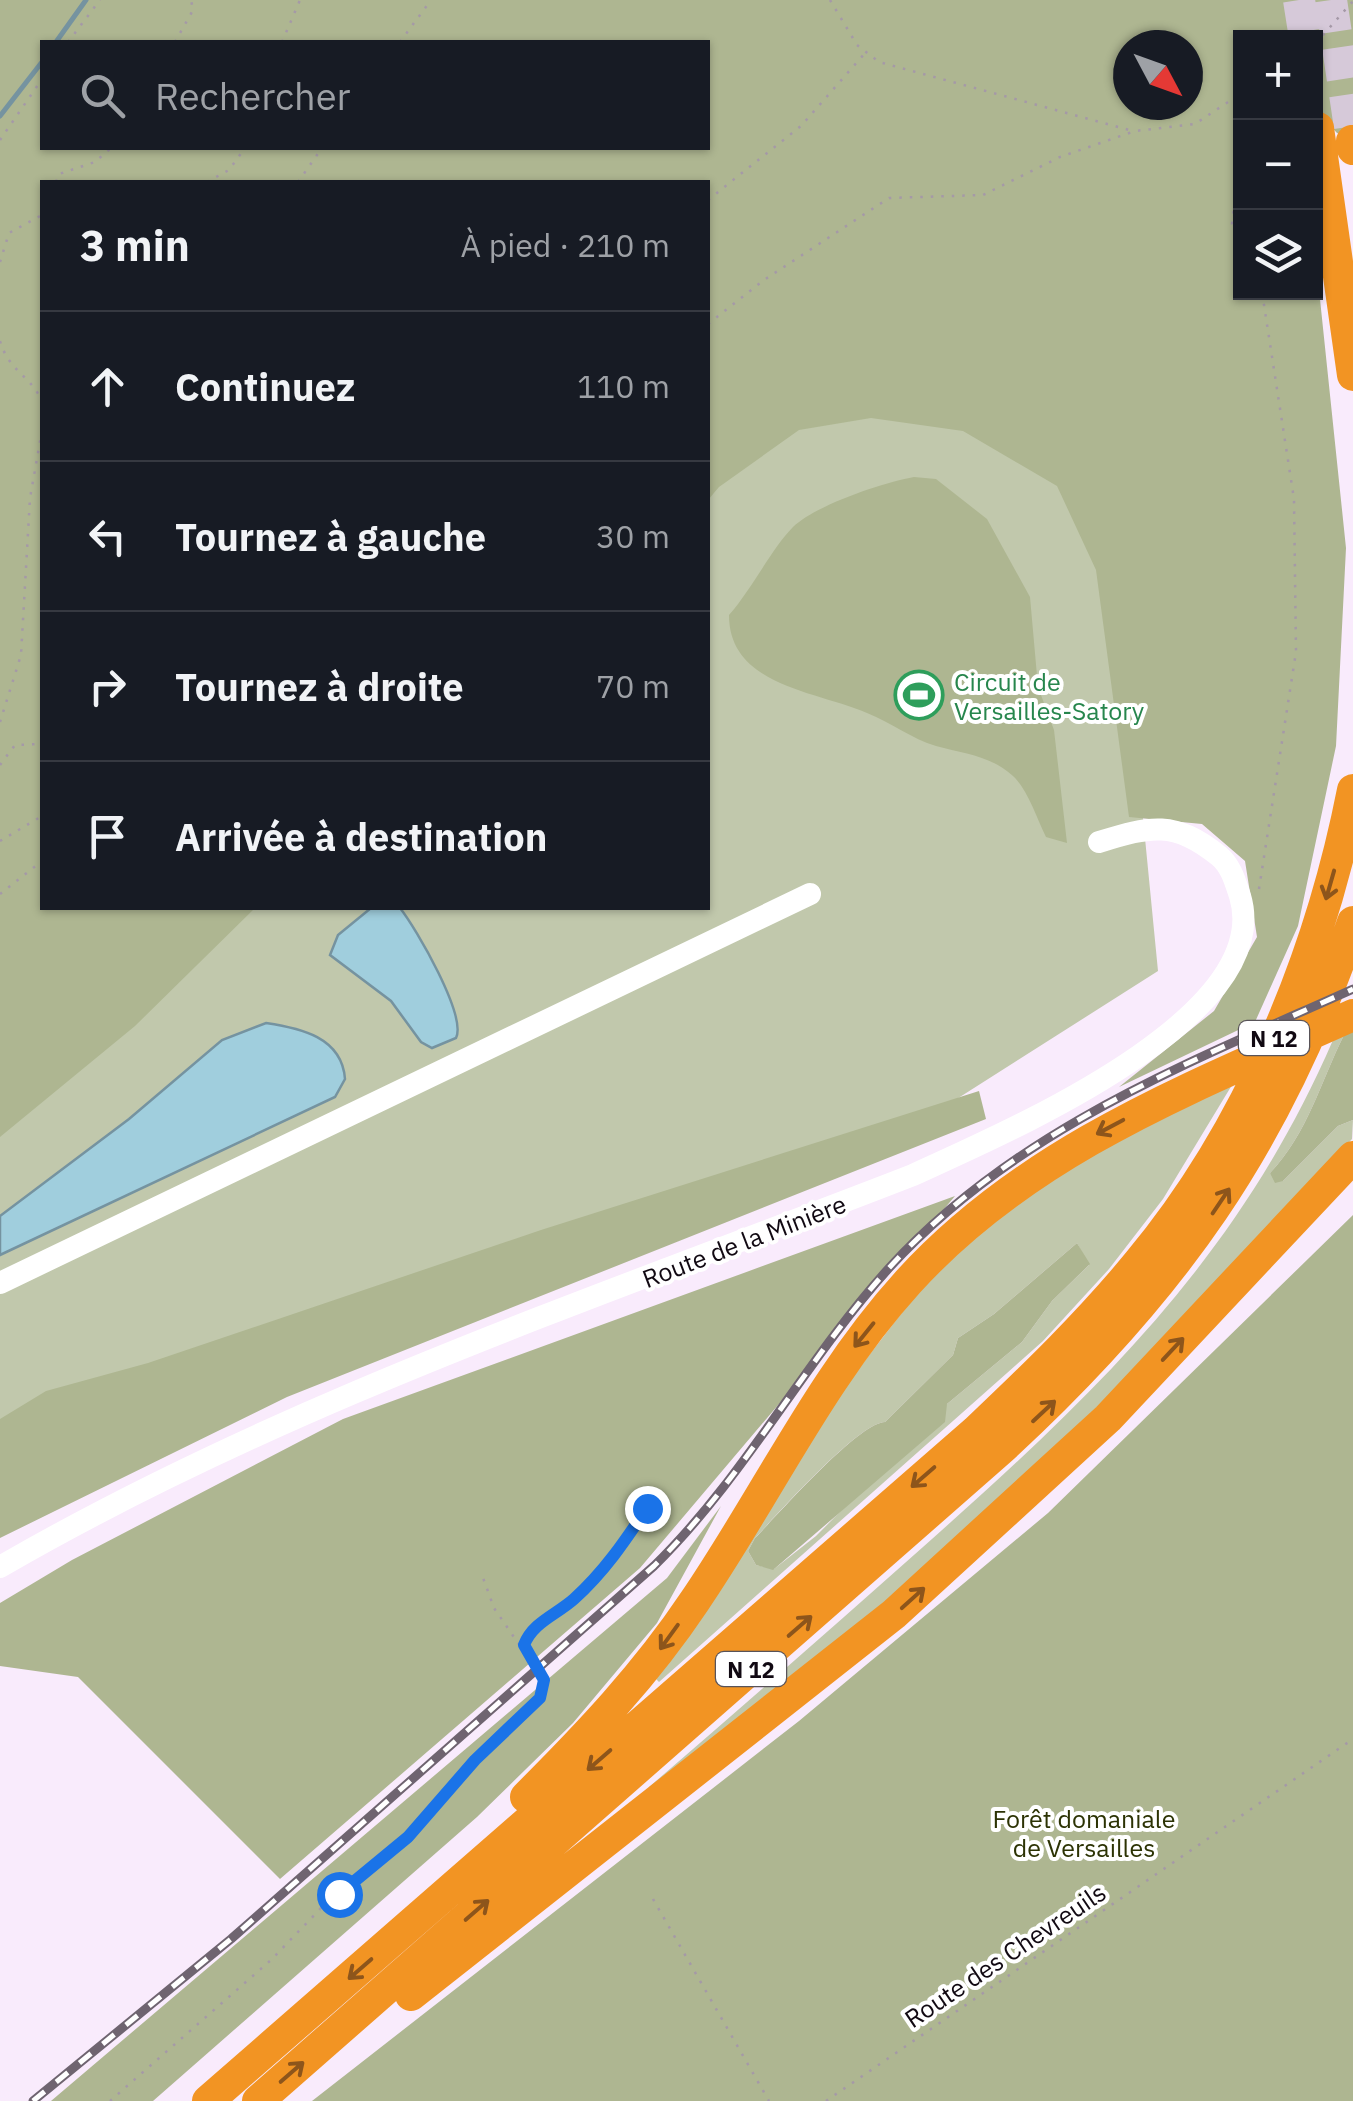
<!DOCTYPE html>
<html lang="fr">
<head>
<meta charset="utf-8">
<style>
	:root { --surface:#171b24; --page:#242831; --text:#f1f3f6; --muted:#9ea1a6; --line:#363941 }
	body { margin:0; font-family:"IBM Plex Sans",sans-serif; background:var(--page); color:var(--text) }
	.controls { position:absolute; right:30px; top:30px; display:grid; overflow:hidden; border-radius:0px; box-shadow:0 2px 8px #0004 }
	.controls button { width:90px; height:90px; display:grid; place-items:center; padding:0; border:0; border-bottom:2px solid var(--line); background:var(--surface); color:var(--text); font:50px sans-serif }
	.compass { position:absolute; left:1113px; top:30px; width:90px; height:90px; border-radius:50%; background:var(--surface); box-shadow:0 2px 8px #0004; rotate:131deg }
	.stop { position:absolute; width:30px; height:30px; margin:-22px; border:8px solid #1a73e8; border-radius:50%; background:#fff }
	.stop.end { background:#1a73e8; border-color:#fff; box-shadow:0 2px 10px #0008 }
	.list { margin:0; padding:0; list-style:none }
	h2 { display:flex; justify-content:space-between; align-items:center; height:130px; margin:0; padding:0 40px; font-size:42px }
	h2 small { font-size:32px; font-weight:400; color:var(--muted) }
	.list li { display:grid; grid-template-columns:65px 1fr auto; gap:30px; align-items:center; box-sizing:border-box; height:150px; padding:0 40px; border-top:2px solid var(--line) }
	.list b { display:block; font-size:38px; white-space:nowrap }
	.list em { font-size:32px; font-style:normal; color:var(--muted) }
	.icon { flex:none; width:55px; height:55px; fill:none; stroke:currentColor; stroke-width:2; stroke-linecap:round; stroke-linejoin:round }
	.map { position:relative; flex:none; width:1353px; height:2101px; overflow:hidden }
	.search { position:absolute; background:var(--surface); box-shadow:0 2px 8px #0004; left:40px; top:40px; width:670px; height:110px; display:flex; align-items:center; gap:25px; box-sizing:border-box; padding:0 35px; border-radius:0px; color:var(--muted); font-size:38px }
	.panel { position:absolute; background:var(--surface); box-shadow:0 2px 8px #0004; left:40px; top:180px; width:670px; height:730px; border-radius:0px }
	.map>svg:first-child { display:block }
</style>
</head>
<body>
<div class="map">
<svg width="1353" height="2101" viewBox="0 0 1353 2101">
	<rect width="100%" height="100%" fill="#f9ebfc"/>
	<path fill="#c1c8ac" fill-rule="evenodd" d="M1089,266L1158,971L875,1151L0,1445V1036L164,908H708V482L766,436Z
		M1344,1035C1320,1083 1308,1133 1270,1173L1283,1181L1338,1126L1353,1120L1352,1139L1120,1390L972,1531L654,1793L649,1787C741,1708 832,1628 923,1547C1097,1392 1238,1259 1333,1040Z
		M1232,1085L1163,1199L1109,1269L1043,1341L659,1682L655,1678L806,1437L941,1262L1083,1153ZM1077,1243L1089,1265L1052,1301L1022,1342L947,1404L816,1536L774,1569L756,1565L748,1551L755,1538C777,1515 858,1423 885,1422L953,1355L958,1338L994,1314Z"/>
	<path fill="#aeb691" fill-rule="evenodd" d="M0,0H1353V140L1337,133L1325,120L1316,121V38H1240V292H1316V261L1346,548L1336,746L1298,926L1255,1022L1119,1087L1214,1011L1257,937L1245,861L1202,824L1129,817L1096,570L1057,486L963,431L871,418L799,430L719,487L708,500V182H42V908H255L135,1026L0,1137ZM42,42H708V148H42ZM1128,45H1188V105H1128Z
		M914,477L936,479L987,519L1030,597L1038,687L1054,730L1067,843L1046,837C1037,819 1028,790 1013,776C990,755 964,754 936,746C912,739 890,722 867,713C816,691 729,686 729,615C752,589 772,548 793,527C816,505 882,483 914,477Z
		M1353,1031V1120L1338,1126L1283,1181L1275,1183L1270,1173C1308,1133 1320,1083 1344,1035Z
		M979,1091L986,1119L287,1397L0,1538V1419L46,1391L148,1363L541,1230Z
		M955,1196L640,1568L280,1879L78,1677L0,1666V1603L72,1560L343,1419Z
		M1353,1215V2101H312L799,1721L1048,1513Z
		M1077,1243L1090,1264L1052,1301L1022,1342L947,1404L945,1422L773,1570L756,1565L748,1551L755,1538C778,1515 858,1423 885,1422L953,1355L958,1338L994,1314Z
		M721,1506L657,1623L573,1723L477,1817L153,2101H51L667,1578Z"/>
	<path fill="#a0cedd" stroke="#7593a0" stroke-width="2.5" d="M371,908H400C416,928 467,1016 456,1038L432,1048L421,1042L391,1001L330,955L338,935Z
		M266,1023C300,1028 342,1037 345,1079L335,1097L0,1255V1216L129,1119L222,1040Z"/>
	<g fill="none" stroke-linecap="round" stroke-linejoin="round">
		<path stroke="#7593a0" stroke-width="5" d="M56,42L86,0
			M0,116L42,62"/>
		<path stroke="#d6c9d9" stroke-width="32" stroke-dasharray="32 16" stroke-linecap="butt" d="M1299,0L1305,38
			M1331,0L1352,141"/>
		<path stroke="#a599a7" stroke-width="2.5" stroke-dasharray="2.5 8" stroke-linecap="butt" d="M830,0L857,45L879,62L1133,131
			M68,42L100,0
			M175,42L193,10L191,0
			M282,42L300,0
			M400,42L431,0
			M1316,43L1353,1
			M0,140L42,79
			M1240,159L1232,224L1240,232
			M56,182L59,174L95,162L111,148
			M207,182L229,170L245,148
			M298,182L322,148
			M708,200L801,126L866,52
			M0,262L9,233L42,215
			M708,324L764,280L889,198L983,195L1060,157L1135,131L1195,124L1240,94
			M0,341C9,372 32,376 42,402
			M0,722L21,655L30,498L42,430
			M0,765L15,745L42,744
			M0,841L42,816
			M1259,889L1296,652L1294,499L1262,292
			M0,894L42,861
			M526,1656L524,1645L529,1632L575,1598L619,1552L655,1498
			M653,1899L769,2101
			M110,2101L271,1960L324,1905L408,1837L475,1760L540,1697L544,1681L494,1608L482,1575
			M826,2101L1353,1739"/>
		<path stroke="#fff" stroke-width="22" d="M0,1283L810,894
			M0,1567C286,1401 605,1295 913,1175C999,1135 1277,1019 1240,896C1235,881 1231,866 1219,856C1174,820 1151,826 1099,842"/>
		<path stroke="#f29423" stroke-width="32" d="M1318,128L1353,375
			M1352,141L1353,149
			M526,1797C587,1736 646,1674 694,1602C767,1495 820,1379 908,1282C1029,1149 1193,1087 1353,1015
			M411,1995L894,1614L1108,1418L1353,1157
			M208,2101L976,1431C1033,1377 1089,1323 1139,1262C1249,1130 1320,958 1353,790
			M258,2101L1000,1450C1172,1292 1278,1144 1353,922"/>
		<g stroke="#6f6470" stroke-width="9">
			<path id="rail" d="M33,2101L231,1939L654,1566C745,1477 804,1362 889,1268C1016,1129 1186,1064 1353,989"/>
		</g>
		<use href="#rail" stroke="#fff" stroke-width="5" stroke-dasharray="15" stroke-linecap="butt"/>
	</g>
	<defs><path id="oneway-shaft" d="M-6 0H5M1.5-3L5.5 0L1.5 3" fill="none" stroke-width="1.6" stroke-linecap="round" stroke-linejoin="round" transform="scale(2.5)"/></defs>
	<g stroke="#8d551b">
		<use href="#oneway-shaft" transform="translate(1330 885) rotate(106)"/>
		<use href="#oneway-shaft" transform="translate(1110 1127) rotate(152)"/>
		<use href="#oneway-shaft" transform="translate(1221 1201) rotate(-56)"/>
		<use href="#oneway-shaft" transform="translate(864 1335) rotate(129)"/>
		<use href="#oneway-shaft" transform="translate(1173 1349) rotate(-47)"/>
		<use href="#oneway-shaft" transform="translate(1044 1411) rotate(-43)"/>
		<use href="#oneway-shaft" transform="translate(923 1477) rotate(139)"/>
		<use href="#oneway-shaft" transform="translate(913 1598) rotate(-42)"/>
		<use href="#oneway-shaft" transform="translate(800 1626) rotate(-41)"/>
		<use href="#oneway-shaft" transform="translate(669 1637) rotate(126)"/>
		<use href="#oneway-shaft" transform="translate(599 1760) rotate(139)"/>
		<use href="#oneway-shaft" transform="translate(477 1910) rotate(-41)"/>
		<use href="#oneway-shaft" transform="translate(360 1969) rotate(139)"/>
		<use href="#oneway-shaft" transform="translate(292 2072) rotate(-41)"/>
	</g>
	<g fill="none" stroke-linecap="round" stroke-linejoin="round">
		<path stroke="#1a73e8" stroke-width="12" d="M339,1894L408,1837L475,1760L540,1698L544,1680L524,1645C533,1622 556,1615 574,1599C604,1572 625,1541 647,1508"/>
	</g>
	<defs>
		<g id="stadium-ring" transform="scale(2.5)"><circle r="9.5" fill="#fff" stroke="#2e9e5b" stroke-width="1.5"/><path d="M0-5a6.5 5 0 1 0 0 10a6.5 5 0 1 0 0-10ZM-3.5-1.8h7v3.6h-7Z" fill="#2e9e5b"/></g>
	</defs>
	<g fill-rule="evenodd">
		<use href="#stadium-ring" x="919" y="695"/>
	</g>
	<g text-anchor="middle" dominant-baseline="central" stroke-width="8" stroke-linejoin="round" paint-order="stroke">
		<g fill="#fff" stroke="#585359" stroke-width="2.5">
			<rect x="1239" y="1021" width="70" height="34" rx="8"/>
			<rect x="716" y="1652" width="70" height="34" rx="8"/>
		</g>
		<g font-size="22" font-weight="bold" fill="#110912">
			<text x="1274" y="1038">N 12</text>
			<text x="751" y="1669">N 12</text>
		</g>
		<g font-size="25" fill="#27864d" stroke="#fff" text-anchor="start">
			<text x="954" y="681">Circuit de<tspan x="954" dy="29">Versailles-Satory</tspan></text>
		</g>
		<g font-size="25" fill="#110912" stroke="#fff">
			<text transform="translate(744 1241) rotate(-21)">Route de la Minière</text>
			<text transform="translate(1005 1955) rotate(-34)">Route des Chevreuils</text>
		</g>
		<g font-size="25" fill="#2c3304" stroke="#fff">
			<text x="1084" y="1818">Forêt domaniale<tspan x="1084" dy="29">de Versailles</tspan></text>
		</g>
	</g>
</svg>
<div class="controls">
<button>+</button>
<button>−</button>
<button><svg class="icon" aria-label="layers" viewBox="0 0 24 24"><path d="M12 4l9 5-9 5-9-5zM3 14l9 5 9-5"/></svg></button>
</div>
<svg class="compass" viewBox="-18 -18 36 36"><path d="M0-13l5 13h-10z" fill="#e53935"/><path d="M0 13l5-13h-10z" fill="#9ea1a6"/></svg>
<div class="stop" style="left:339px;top:1894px"></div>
<div class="stop end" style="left:647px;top:1508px"></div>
<div class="search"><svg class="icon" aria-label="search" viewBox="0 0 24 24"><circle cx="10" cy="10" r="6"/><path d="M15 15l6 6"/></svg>Rechercher</div>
<section class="panel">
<h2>3 min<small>À pied · 210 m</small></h2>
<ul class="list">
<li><svg class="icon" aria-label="ahead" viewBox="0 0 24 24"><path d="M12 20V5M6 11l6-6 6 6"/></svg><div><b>Continuez</b></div><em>110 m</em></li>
<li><svg class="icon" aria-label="left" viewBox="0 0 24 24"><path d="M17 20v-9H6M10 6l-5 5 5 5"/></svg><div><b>Tournez à gauche</b></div><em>30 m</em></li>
<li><svg class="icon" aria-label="right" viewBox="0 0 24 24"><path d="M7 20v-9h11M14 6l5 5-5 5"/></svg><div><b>Tournez à droite</b></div><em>70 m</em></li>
<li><svg class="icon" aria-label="arrive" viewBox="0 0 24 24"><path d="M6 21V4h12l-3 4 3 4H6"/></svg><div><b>Arrivée à destination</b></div></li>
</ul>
</section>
</div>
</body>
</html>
